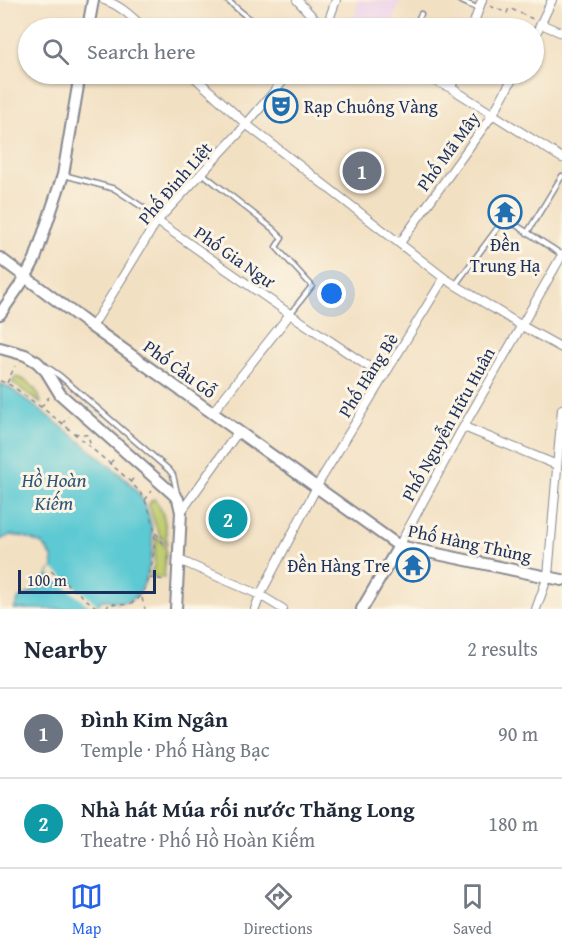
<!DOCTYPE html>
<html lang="en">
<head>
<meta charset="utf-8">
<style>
	:root { --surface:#fff; --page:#f6f6f7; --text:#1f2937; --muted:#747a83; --line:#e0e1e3; --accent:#2563eb }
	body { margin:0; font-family:"Gentium Book Plus",serif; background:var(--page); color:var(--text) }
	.scale { position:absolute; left:18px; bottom:15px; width:138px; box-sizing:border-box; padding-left:6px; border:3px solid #1b2f5e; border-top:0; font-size:16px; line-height:21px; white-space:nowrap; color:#1b2f5e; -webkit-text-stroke:4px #fcf5e5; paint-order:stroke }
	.you { position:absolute; left:332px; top:294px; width:21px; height:21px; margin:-15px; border:4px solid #fff; border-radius:50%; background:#1a73e8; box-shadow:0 0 0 9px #1a73e833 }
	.badge { display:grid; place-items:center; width:39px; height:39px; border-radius:50%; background:var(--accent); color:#fff; font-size:20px; font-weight:700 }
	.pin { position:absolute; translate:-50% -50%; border:3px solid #fff; box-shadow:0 2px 6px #0006 }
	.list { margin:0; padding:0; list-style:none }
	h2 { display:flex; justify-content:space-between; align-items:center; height:78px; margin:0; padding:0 24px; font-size:26px }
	h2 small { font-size:20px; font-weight:400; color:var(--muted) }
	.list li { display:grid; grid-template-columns:39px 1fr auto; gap:18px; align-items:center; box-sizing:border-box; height:90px; padding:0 24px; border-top:2px solid var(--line) }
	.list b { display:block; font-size:22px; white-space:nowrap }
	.list p { margin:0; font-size:20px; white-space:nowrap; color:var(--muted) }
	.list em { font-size:20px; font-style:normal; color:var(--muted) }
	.icon { flex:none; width:33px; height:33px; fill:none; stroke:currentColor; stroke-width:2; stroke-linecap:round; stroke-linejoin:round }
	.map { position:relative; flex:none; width:562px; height:609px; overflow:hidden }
	.search { position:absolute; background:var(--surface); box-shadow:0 2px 4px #0004; left:18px; right:18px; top:18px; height:66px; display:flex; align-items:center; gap:15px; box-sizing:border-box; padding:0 21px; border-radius:33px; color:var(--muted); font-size:22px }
	.sheet { height:258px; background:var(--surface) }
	nav { display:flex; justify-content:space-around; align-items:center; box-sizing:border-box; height:84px; border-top:2px solid var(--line); background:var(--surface); font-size:16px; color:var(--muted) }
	nav a { display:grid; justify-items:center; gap:3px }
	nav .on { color:var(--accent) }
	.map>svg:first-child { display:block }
</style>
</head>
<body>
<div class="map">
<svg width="562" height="609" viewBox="0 0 562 609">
	<rect width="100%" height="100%" fill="#fcf5e5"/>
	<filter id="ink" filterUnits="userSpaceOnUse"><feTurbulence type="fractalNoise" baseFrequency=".0167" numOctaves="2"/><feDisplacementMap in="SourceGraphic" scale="12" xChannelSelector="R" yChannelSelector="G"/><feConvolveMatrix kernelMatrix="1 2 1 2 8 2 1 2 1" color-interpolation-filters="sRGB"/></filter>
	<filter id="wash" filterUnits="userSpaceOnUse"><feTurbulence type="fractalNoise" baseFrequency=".008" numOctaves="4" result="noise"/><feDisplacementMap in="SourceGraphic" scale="24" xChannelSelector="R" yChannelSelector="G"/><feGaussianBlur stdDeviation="1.35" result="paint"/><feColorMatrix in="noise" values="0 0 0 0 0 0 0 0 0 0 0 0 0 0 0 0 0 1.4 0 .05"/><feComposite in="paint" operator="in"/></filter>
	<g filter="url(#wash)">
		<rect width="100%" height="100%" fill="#f2e0c2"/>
		<path fill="#ecd1ea" d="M359,0L377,1L401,0L389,28H354L357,4Z"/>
		<path fill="#c1cd6f" stroke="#6e7e66" stroke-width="1.5" d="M16,377C28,380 39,391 41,403L12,382Z
			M154,499C165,510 166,529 167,544C156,534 154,519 149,505L150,502Z
			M156,536L166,548L164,578L150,576L154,566Z"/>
		<path fill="#5cc9d3" stroke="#3c7c98" stroke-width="1.5" d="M0,384L7,386C41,410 73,435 105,462C116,471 129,481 138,493C152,514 155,539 150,563C146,580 141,603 120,602C113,602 108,599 102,600L93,609H14L19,598L36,590L41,585L53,567L52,557L46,548L42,544L25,537L10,535L0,540Z"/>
		<path fill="#f2e0c2" d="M52,568L97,604L93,609L49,574Z"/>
	</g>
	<g filter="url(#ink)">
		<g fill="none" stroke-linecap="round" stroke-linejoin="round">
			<g stroke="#868890" stroke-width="7">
				<path id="lane" d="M227,0L260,28
					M459,0L479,9
					M414,28L421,14
					M202,173L273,229L282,238L276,247L312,286L290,314
					M64,175L115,189L153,214L157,221
					M527,233L562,176
					M456,284L505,218L561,254
					M47,367L60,376L169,470L173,475L177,493"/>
			</g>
			<g stroke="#868890" stroke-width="10">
				<path id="street" d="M104,0C120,5 132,17 144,28
					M297,0L323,28
					M541,24L562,33
					M326,28L336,0
					M472,28L482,0
					M534,38L552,0
					M191,74L246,124L444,278L522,326L562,348
					M419,74L451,88L562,158
					M451,88L456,74
					M157,221L290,314L384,377
					M400,243L493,114L515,74
					M92,327L157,221L238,134L289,74
					M212,413L290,314
					M464,427L557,465
					M181,512L238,432
					M399,546L460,433L562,255
					M179,560L260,595L283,609
					M255,609L260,595L321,479L444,278
					M536,609L548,576L562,409"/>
			</g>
			<g stroke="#868890" stroke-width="14">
				<path id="secondary" d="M88,28L93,0
					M0,258L92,327L399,546L562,580
					M0,314L25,278L35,259L63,175L80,74
					M0,348L25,355L37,362L46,371L60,394L172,493L178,499L181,512L176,609
					M362,609L399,546"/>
			</g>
			<path stroke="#868890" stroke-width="1.5" stroke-dasharray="4.5 4.5" stroke-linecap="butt" d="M490,6L507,13L509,8L533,19
				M0,381C12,384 21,393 31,400C54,416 75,434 96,452C110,464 125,475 137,489C143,495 147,505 150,513C159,537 153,562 146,585C139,604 129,607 110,603L106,609
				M7,383L15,366
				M41,407L49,397
				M62,424L68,417
				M74,433L88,435L91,446
				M110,463L115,458
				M130,482L136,476
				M145,500L152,491
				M155,533C161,537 161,544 168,546
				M51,571L98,609
				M149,578L166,580
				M142,598L145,609"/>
			<use href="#lane" stroke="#fff" stroke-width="4"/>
			<use href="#street" stroke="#fff" stroke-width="8"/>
			<use href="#secondary" stroke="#fff" stroke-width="10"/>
		</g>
	</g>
	<defs>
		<g id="theatre-ring" transform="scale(1.725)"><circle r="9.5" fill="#fcf5e5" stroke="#1f6fb2" stroke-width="1.5"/><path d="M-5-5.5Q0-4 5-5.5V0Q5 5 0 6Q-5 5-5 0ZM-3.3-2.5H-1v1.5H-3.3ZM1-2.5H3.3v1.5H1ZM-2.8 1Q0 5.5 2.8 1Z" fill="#1f6fb2"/></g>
		<g id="temple-ring" transform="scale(1.725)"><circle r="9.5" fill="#fcf5e5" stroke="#1f6fb2" stroke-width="1.5"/><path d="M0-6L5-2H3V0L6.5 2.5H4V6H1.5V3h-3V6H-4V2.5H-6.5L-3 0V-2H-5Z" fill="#1f6fb2"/></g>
	</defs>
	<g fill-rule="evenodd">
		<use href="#theatre-ring" x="281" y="106"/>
		<use href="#temple-ring" x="505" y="212"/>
		<use href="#temple-ring" x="413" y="565"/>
	</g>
	<g text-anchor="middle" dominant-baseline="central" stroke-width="6" stroke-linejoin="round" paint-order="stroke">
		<g font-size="18" fill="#1b2f5e" stroke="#fcf5e5" text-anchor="start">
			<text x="304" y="106">Rạp Chuông Vàng</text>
			<text x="505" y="244" text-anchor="middle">Đền<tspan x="505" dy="21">Trung Hạ</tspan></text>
			<text x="390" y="565" text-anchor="end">Đền Hàng Tre</text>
		</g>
		<g font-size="18" fill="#1b2f5e" stroke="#fcf5e5">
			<text transform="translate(448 151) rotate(-54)">Phố Mã Mây</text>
			<text transform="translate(175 183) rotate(-49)">Phố Đinh Liệt</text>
			<text transform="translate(235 257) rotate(35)">Phố Gia Ngư</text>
			<text transform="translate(180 369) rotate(36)">Phố Cầu Gỗ</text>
			<text transform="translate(368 375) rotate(-58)">Phố Hàng Bè</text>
			<text transform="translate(448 424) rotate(-61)">Phố Nguyễn Hữu Huân</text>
			<text transform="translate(470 543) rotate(12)">Phố Hàng Thùng</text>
		</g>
		<g font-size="20" font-style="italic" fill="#2b567b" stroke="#fcf5e5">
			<text x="54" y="479">Hồ Hoàn<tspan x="54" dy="23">Kiếm</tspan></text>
		</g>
	</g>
</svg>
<div class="scale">100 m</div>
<div class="you"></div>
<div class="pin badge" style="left:362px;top:171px;background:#6b7280">1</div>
<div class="pin badge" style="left:228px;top:519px;background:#0f9aa8">2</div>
<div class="search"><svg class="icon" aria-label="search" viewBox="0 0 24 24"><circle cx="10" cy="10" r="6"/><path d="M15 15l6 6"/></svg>Search here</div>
</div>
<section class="sheet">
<h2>Nearby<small>2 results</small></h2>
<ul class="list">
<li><span class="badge" style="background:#6b7280">1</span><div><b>Đình Kim Ngân</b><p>Temple · Phố Hàng Bạc</p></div><em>90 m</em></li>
<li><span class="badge" style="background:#0f9aa8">2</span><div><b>Nhà hát Múa rối nước Thăng Long</b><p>Theatre · Phố Hồ Hoàn Kiếm</p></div><em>180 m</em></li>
</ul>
</section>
<nav>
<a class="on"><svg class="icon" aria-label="map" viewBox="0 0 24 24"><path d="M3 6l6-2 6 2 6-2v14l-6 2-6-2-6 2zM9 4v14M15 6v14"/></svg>Map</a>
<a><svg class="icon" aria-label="directions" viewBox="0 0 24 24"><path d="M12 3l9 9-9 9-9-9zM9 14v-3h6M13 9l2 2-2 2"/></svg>Directions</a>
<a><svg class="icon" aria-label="saved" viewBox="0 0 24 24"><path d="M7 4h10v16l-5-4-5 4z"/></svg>Saved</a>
</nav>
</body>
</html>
